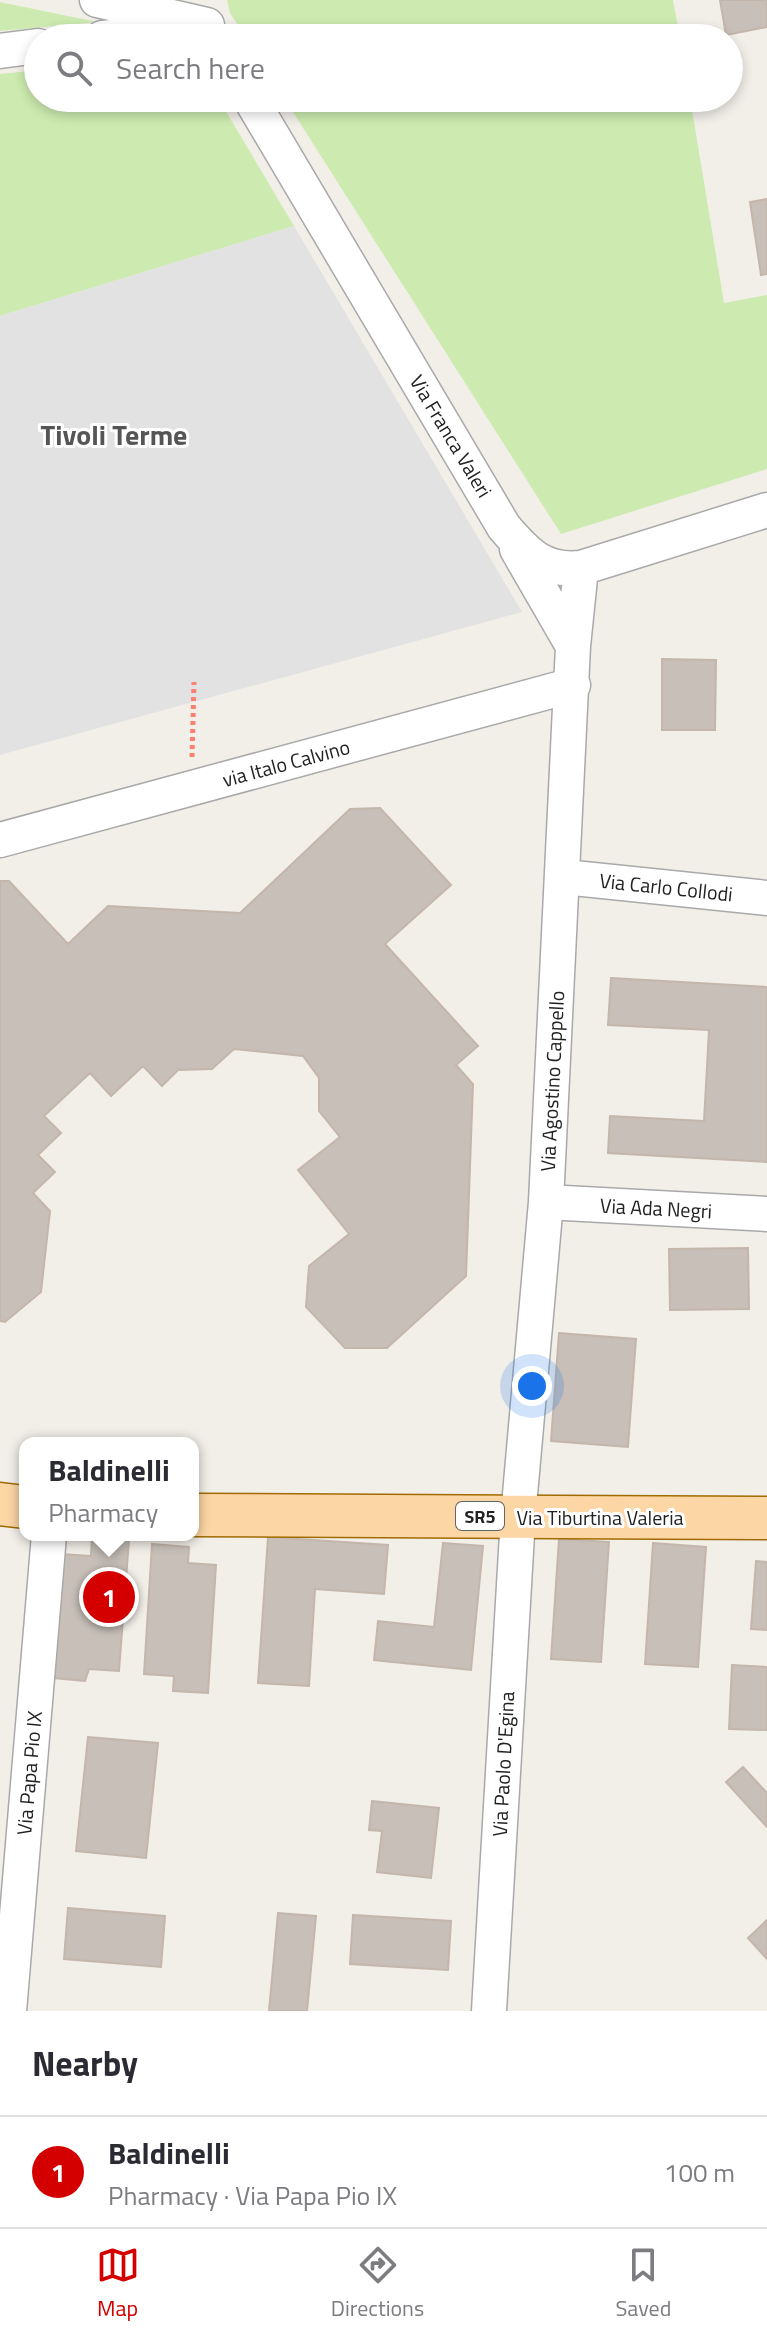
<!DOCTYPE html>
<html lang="en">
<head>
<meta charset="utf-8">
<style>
	:root { --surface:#fff; --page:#f7f7f7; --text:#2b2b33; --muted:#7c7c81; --line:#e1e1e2; --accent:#d40000 }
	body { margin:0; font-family:"Titillium Web",sans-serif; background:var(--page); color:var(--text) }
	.you { position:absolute; left:532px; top:1386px; width:28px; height:28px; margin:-20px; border:6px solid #fff; border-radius:50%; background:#1a73e8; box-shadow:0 0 0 12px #1a73e833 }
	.badge { display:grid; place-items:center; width:52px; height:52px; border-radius:50%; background:var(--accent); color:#fff; font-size:26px; font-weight:700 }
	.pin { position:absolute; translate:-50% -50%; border:4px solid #fff; box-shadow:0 2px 8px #0006 }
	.popup { position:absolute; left:19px; top:1437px; width:180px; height:104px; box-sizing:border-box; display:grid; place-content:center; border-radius:16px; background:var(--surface); filter:drop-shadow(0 2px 6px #0005); font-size:26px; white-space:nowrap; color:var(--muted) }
	.popup b { font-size:30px; color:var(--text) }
	.popup::after { content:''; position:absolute; left:50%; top:100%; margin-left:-16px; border:16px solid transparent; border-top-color:var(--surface) }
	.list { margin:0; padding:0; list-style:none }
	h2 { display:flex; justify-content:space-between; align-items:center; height:104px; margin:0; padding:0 32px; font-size:34px }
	h2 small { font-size:26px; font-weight:400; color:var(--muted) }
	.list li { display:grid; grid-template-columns:52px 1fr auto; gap:24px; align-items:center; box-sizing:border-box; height:112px; padding:0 32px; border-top:2px solid var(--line) }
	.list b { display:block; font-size:30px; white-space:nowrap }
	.list p { margin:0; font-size:26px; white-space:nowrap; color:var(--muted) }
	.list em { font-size:26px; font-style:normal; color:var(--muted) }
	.icon { flex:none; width:44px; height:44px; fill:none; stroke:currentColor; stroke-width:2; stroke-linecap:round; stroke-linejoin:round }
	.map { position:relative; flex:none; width:767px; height:2011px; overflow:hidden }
	.search { position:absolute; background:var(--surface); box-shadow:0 4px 12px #0003; left:24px; right:24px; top:24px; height:88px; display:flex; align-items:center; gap:20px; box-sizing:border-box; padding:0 28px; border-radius:44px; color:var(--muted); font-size:30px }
	.sheet { height:216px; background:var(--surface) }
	nav { display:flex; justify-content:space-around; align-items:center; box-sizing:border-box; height:112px; border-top:2px solid var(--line); background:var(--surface); font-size:22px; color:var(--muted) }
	nav a { display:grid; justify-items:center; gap:4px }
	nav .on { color:var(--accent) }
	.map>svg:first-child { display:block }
</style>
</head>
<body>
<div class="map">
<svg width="767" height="2011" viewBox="0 0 767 2011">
	<rect width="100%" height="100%" fill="#f2efe9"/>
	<path fill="#cdebb0" d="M227,0H673L680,38H246L230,13Z
		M0,2L97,22L0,31Z
		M38,70V98H218L294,226L0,316V74Z
		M284,98H690L724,303L767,295V469L561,534Z"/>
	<path fill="#e2e2e2" d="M294,226L522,612L0,755V316Z"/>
	<path fill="#c7bfb8" stroke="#c4b6ab" stroke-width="2" d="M720,0H767V27L726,35Z
		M767,199V274L761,275L750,202Z
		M662,659L716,660L715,730H662Z
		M380,808L451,885L385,944L478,1046L456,1065L473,1084L466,1276L387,1348H345L306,1307L309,1266L349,1234L298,1170L340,1137L319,1111V1078L303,1056L234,1049L212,1069L178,1070L162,1086L143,1066L111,1096L90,1073L44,1116L61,1133L38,1155L55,1172L33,1193L50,1211L41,1292L5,1322L0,1321V881H9L68,944L108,906L240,913L350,809Z
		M611,978L767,987V1162L608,1153L610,1116L704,1121L709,1030L608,1025Z
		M748,1248L749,1309L670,1310L669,1249Z
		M559,1333L636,1339L628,1447L551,1441Z
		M92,1537L129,1540L119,1671L89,1669L85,1681L53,1678L62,1554L91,1556Z
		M268,1537L388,1545L384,1594L315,1589L309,1686L258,1683Z
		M559,1539L609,1542L601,1662L551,1659Z
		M443,1543L483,1546L471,1670L374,1660L378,1621L434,1627Z
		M653,1543L706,1547L698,1667L645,1664Z
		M152,1544L189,1547L188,1563L216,1565L208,1693L173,1691L174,1676L144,1674Z
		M756,1561L767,1562V1630L751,1629Z
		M732,1665L767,1667V1730L729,1729Z
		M88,1737L158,1743L146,1858L76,1851Z
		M743,1767L767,1793V1827L726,1782Z
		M372,1801L439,1808L431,1878L377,1872L382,1831L369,1830Z
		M68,1908L165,1916L161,1967L64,1959Z
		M278,1913L316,1916L307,2011H269Z
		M353,1915L451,1921L448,1970L350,1964Z
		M767,1920V1959L748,1938Z"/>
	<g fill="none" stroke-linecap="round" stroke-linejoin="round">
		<g stroke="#a9a9a9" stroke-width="37">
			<path id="minor" d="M97,0L207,25
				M102,38L183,28
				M0,51L38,46
				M250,98L504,527C527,554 544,572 581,568L767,510
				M517,549L573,646
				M0,840L573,685
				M564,877L767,898
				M546,1202L767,1214
				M9,2011L49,1535
				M489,2011L518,1517L546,1202L573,646L581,568"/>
		</g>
		<g stroke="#a06b00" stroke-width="45">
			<path id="major" d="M0,1504L25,1507
				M193,1515L767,1518"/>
		</g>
		<path stroke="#fa8072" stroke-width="5" stroke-dasharray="4 4" stroke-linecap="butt" d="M192,757L194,682"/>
		<use href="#minor" stroke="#fff" stroke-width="34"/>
		<use href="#major" stroke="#fcd6a4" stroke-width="42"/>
	</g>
	<g text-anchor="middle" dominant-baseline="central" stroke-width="6" stroke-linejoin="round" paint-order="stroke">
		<rect fill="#fff" stroke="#646464" stroke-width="2" x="456" y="1502" width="48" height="28" rx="6"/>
		<g font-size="18" font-weight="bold" fill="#222">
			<text x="480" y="1516">SR5</text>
		</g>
		<g font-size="20" fill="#222" stroke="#fff">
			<text transform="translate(451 436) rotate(59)">Via Franca Valeri</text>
			<text transform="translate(286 763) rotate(-15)">via Italo Calvino</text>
			<text transform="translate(666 887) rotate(6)">Via Carlo Collodi</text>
			<text transform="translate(552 1081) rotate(-87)">Via Agostino Cappello</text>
			<text transform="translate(656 1208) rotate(3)">Via Ada Negri</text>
			<text x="600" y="1517">Via Tiburtina Valeria</text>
			<text transform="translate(503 1764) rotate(-87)">Via Paolo D'Egina</text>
			<text transform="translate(29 1773) rotate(-85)">Via Papa Pio IX</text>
		</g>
		<g font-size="28" font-weight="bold" fill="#555" stroke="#fff">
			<text x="114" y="434">Tivoli Terme</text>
		</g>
	</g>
</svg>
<div class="you"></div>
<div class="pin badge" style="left:109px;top:1597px">1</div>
<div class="popup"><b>Baldinelli</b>Pharmacy</div>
<div class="search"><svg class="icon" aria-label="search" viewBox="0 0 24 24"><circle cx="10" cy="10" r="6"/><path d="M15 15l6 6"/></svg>Search here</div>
</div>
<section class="sheet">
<h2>Nearby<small></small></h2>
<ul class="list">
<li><span class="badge">1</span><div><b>Baldinelli</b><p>Pharmacy · Via Papa Pio IX</p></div><em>100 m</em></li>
</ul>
</section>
<nav>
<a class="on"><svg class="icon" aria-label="map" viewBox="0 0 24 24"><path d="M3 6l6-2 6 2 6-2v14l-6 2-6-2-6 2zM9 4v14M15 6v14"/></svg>Map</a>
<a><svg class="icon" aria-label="directions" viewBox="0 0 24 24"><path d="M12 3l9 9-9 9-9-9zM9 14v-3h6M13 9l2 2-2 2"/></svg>Directions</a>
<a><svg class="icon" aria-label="saved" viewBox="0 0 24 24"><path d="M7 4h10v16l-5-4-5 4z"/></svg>Saved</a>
</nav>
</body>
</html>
